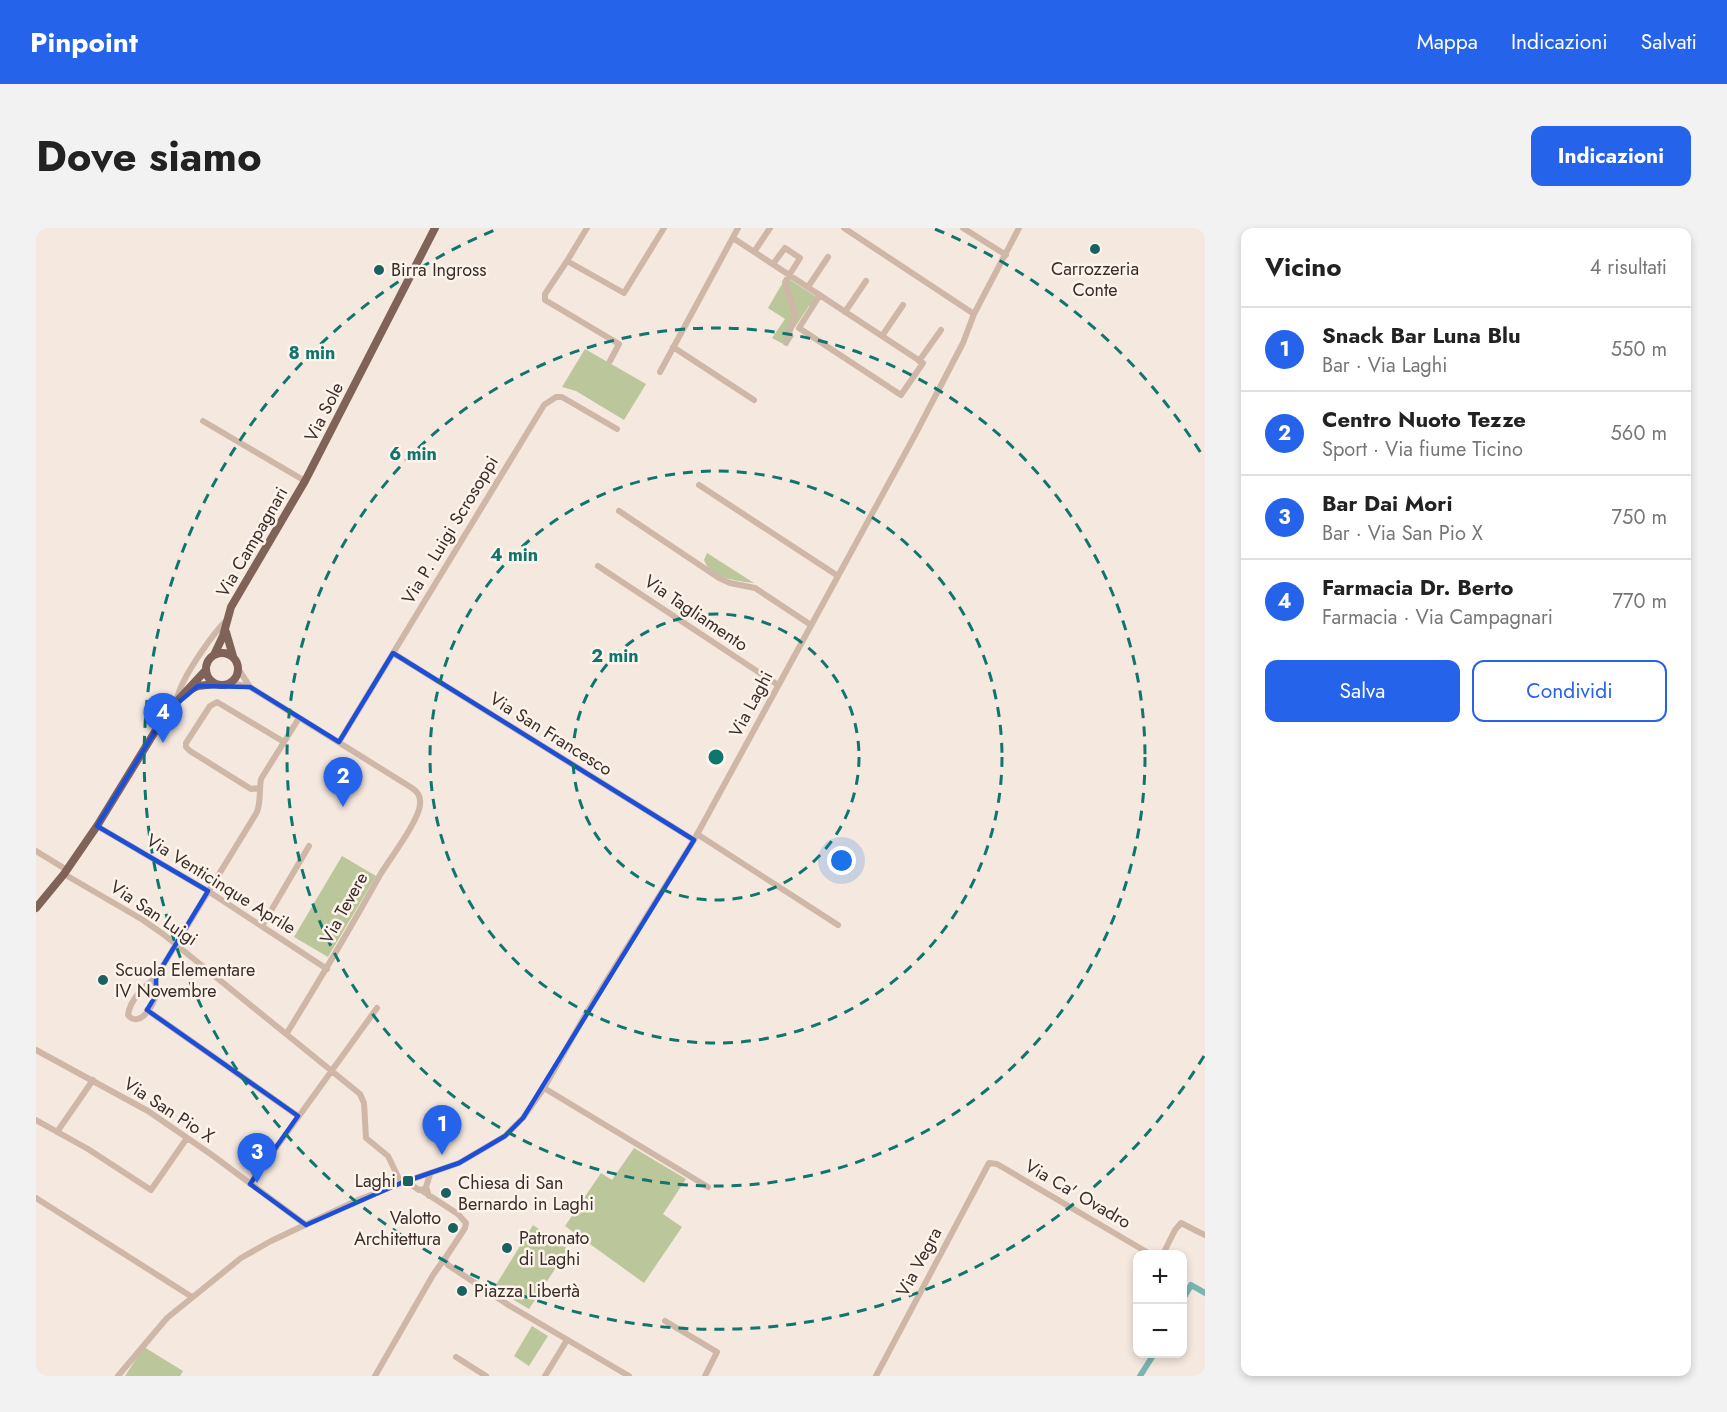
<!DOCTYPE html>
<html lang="it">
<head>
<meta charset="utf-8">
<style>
	:root { --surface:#fff; --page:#f2f2f2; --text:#222; --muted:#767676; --line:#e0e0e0; --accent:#2563eb }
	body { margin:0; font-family:Jost,sans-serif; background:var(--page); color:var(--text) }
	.controls { position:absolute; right:18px; bottom:18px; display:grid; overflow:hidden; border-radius:12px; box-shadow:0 3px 9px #0003 }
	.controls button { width:54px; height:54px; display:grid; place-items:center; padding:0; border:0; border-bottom:2px solid var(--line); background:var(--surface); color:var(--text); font:30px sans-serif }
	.you { position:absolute; left:806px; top:633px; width:21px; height:21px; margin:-15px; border:4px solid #fff; border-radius:50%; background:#1a73e8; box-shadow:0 0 0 9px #1a73e833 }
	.badge { display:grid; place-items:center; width:39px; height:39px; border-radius:50%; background:var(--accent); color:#fff; font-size:20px; font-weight:700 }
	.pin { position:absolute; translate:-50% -50px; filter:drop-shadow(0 2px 3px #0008) }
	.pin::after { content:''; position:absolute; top:32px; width:21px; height:18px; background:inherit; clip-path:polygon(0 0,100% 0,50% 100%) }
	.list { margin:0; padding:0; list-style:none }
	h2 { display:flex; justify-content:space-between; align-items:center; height:78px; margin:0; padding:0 24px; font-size:26px }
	h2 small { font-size:20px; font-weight:400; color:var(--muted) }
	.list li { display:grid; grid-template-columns:39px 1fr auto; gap:18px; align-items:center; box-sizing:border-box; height:84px; padding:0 24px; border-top:2px solid var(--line) }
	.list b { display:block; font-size:22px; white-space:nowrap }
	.list p { margin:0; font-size:20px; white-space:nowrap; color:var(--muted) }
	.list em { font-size:20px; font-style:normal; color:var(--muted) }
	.actions { display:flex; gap:12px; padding:18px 24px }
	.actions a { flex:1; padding:14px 0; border:2px solid var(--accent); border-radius:12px; text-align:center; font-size:21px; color:var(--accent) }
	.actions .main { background:var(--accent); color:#fff }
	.map { position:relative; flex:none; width:1169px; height:1148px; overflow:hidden; border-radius:12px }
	header { display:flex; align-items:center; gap:36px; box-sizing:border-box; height:84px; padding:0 30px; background:var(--accent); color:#fff }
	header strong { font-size:28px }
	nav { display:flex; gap:33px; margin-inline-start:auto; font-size:21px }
	.intro { display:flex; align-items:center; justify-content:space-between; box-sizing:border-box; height:144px; padding:0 36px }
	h1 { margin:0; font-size:42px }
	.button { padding:15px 27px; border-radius:12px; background:var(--accent); color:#fff; font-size:21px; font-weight:700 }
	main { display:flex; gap:36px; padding:0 36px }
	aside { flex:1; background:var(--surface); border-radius:12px; box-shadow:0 3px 9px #0003 }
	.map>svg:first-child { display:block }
</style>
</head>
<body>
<header>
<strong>Pinpoint</strong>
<nav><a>Mappa</a><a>Indicazioni</a><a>Salvati</a></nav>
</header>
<div class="intro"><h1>Dove siamo</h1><a class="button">Indicazioni</a></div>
<main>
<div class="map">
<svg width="1169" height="1148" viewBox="0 0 1169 1148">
	<rect width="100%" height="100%" fill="#f5e8de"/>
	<path fill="#bbc69b" d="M750,49L782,70L776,79L773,78L755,105L758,108L751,118L736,110L749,91L732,80Z
		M549,121L610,156L588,192L540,163L526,159Z
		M671,325L718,355C701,353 674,350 668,332Z
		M306,628L340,648L292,729L258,709Z
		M598,920L650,951L627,986L646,999L608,1055L529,998L565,945L576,952Z
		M497,997L532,1021L493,1081L458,1060Z
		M496,1098L512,1108L493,1138L478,1128Z
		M108,1119L147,1143L144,1148H89Z"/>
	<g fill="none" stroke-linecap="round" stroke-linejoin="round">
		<path stroke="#79b6b3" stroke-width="6" d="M1146,1073L1155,1057L1169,1065
			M1104,1148L1118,1126"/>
		<path stroke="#cfb7a8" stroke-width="6" d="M551,0L531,33L588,65L628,0
			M808,0L938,86
			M927,0L970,27
			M697,10L887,135L865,167L763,100L784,67
			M718,24L734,0
			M531,33L509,66V72L583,116L574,133
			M737,36L749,20L764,30L749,54L759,86L750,115
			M772,59L792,29
			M809,84L830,53
			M846,108L867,77
			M637,119L718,172
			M883,133L905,102
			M624,144L702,0
			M167,193L269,253
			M663,257L802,348
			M583,283L683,350L694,355L719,360L775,397
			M562,338L742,457
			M357,425L658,612
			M203,442L214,459L376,560C382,564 385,569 384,576C384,591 353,632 344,647C314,701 283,753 251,805
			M195,455L214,459
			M141,472C143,453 177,405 192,391
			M303,514L508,177L520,169H526L581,201
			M223,560L215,561L154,523L150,519V515L174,478L181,474L248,514
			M61,598L172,663L291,741
			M661,606L802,697
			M0,623L31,642
			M28,646L107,692L127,706L324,866L328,875L330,910L352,928L365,955
			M226,698L273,618
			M120,749C119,755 120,760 120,765C119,777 103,801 92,787C94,771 108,759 120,749L221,584C225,573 223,563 225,551L263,490
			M111,782L262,888
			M0,822L112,883L176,927L270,997
			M508,860L672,959
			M0,892L52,921L115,962L151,910
			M21,904L57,852
			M371,954L383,962L388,961
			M214,956L341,780
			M385,962L422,986L430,995L429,1000L410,1029L409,1033L412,1037L474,1078L593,1148
			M393,968L390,959L394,946
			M0,970L156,1069
			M1127,1026L1139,1002L1145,995L1169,1007
			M629,1093L681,1124L669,1148
			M420,1129L450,1148
			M82,1148L131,1090L205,1030L235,1013L322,972L365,955L423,935L469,908L487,890L508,860L552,782L658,612L879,207L927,115L938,86L983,0
			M339,1148L397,1047L409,1030
			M509,1148L531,1112
			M840,1148L953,935L961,936L1114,1026"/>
		<path stroke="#7f6258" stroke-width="8" d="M190,404L197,428
			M170 441a16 16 0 1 1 32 0a16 16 0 1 1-32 0Z
			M178,427L187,408L195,379L269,253L399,0
			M155,461L162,458L179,456
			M0,680L28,646L61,598L131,484L170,442"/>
	</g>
	<path fill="none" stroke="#1d4ed8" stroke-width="4.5" stroke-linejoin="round" d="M357,425L658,612L487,890L469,908L423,935L365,955L270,997L214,956L262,888L111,782L120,767V749L172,663L61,598L131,484L162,458L214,459L303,514Z"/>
	<g fill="none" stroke="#0f766e" stroke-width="3" stroke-dasharray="10 8">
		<circle cx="680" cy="529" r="143"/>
		<circle cx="680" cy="529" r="286"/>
		<circle cx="680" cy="529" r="429"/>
		<path d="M1168 828A572 572 0 1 1 461 1M899 1A572 572 0 0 1 1168 230"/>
	</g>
	<g fill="#196261" stroke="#fcf3eb" stroke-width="2">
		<circle cx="1059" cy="21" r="6"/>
		<circle cx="343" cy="42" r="6"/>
		<circle cx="67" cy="752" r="6"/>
		<rect x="366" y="947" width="12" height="12" rx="3"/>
		<circle cx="410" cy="965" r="6"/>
		<circle cx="417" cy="1000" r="6"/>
		<circle cx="471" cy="1020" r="6"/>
		<circle cx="426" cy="1063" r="6"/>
	</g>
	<g text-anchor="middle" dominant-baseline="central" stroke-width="5" stroke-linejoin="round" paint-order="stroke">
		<g font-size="18" fill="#3b2d29" stroke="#fcf3eb" text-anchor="start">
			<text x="1059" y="41" text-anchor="middle">Carrozzeria<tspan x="1059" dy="21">Conte</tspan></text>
			<text x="355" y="42">Birra Ingross</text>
			<text x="79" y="742">Scuola Elementare<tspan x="79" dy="21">IV Novembre</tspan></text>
			<text x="360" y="953" text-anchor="end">Laghi</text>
			<text x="422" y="955">Chiesa di San<tspan x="422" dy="21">Bernardo in Laghi</tspan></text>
			<text x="405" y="990" text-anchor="end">Valotto<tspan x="405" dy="21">Architettura</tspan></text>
			<text x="483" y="1010">Patronato<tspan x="483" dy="21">di Laghi</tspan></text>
			<text x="438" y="1063">Piazza Libertà</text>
		</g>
		<g font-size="18" fill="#3b2d29" stroke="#fcf3eb">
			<text transform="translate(288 184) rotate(-63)">Via Sole</text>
			<text transform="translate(414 302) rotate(-59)">Via P. Luigi Scrosoppi</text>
			<text transform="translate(216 314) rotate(-60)">Via Campagnari</text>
			<text transform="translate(660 385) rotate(34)">Via Tagliamento</text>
			<text transform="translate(715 476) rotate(-62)">Via Laghi</text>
			<text transform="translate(515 506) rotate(32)">Via San Francesco</text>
			<text transform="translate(185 656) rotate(32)">Via Venticinque Aprile</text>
			<text transform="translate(308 680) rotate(-61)">Via Tevere</text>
			<text transform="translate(118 685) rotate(34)">Via San Luigi</text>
			<text transform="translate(133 882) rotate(33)">Via San Pio X</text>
			<text transform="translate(1042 966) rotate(30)">Via Ca' Ovadro</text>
			<text transform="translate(883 1034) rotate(-62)">Via Vegra</text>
		</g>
	</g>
	<circle cx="680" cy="529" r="9" fill="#0f766e" stroke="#fcf3eb" stroke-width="3"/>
	<g font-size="18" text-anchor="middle" font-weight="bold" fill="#0f766e" stroke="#fcf3eb" stroke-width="5" stroke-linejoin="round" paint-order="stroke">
		<text x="276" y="131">8 min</text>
		<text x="377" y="232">6 min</text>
		<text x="478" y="333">4 min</text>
		<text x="579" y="434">2 min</text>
	</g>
</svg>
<div class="controls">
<button>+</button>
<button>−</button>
</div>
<div class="you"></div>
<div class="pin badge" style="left:406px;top:927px">1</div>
<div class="pin badge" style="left:307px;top:579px">2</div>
<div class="pin badge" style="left:221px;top:955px">3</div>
<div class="pin badge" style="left:127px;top:515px">4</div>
</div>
<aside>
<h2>Vicino<small>4 risultati</small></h2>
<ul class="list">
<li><span class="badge">1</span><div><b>Snack Bar Luna Blu</b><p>Bar · Via Laghi</p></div><em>550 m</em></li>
<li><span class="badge">2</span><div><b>Centro Nuoto Tezze</b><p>Sport · Via fiume Ticino</p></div><em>560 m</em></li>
<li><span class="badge">3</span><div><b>Bar Dai Mori</b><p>Bar · Via San Pio X</p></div><em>750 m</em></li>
<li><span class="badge">4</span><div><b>Farmacia Dr. Berto</b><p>Farmacia · Via Campagnari</p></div><em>770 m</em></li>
</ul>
<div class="actions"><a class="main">Salva</a><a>Condividi</a></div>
</aside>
</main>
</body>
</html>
